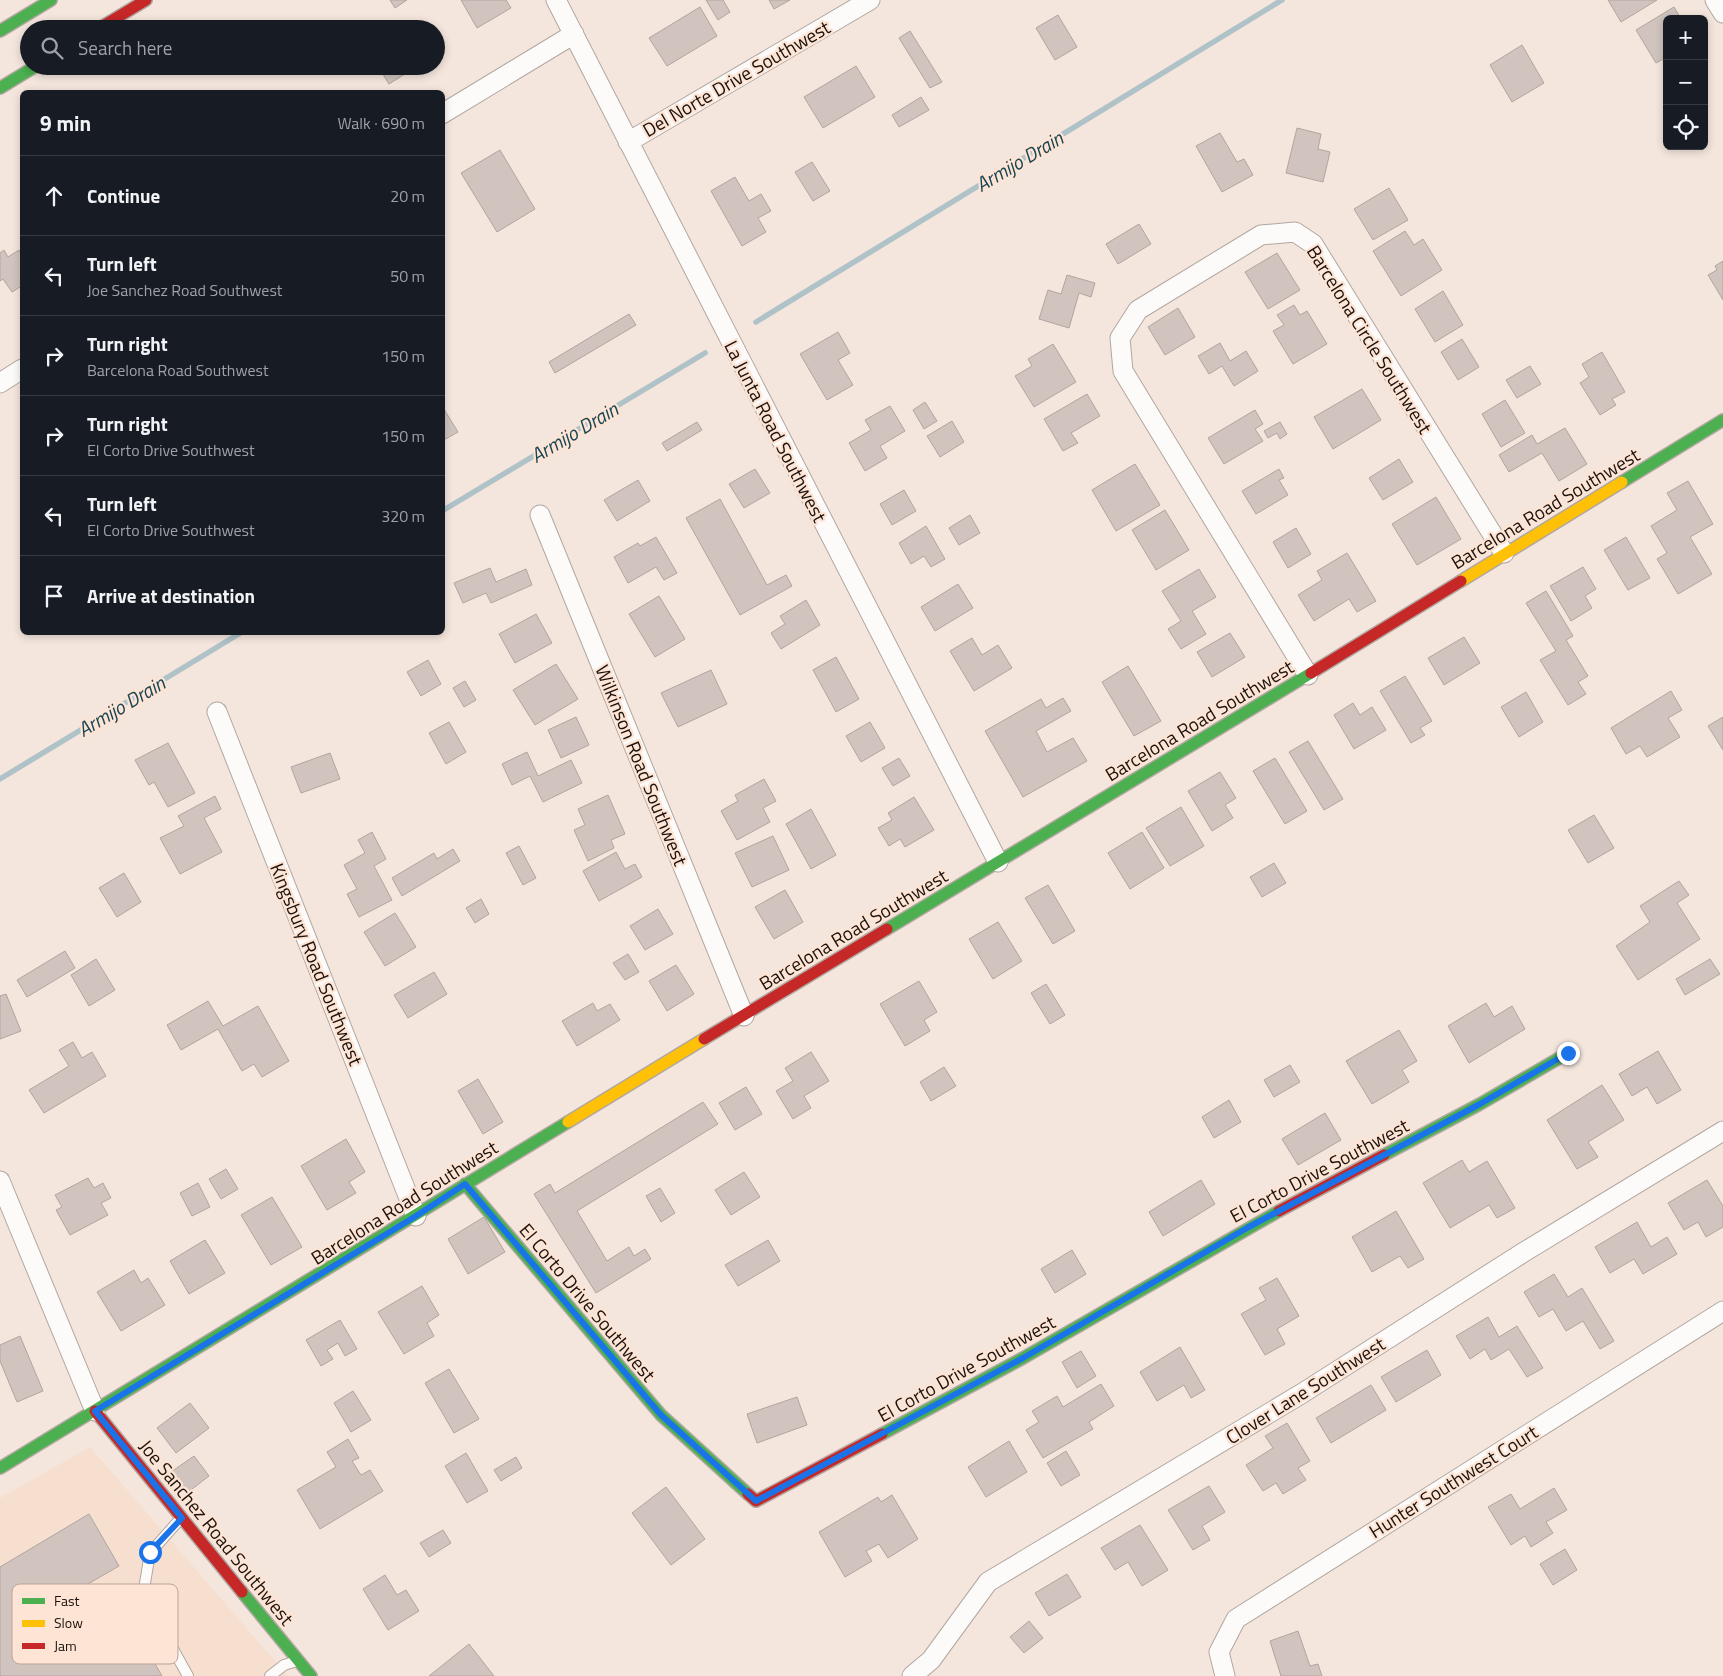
<!DOCTYPE html>
<html lang="en">
<head>
<meta charset="utf-8">
<style>
	:root { --surface:#171b24; --page:#242831; --text:#f1f3f6; --muted:#9ea1a6; --line:#363941 }
	body { margin:0; font-family:"Titillium Web",sans-serif; background:var(--page); color:var(--text) }
	.controls { position:absolute; right:15px; top:15px; display:grid; overflow:hidden; border-radius:8px; box-shadow:0 2px 8px #0003 }
	.controls button { width:45px; height:45px; display:grid; place-items:center; padding:0; border:0; border-bottom:1px solid var(--line); background:var(--surface); color:var(--text); font:25px sans-serif }
	.stop { position:absolute; width:15px; height:15px; margin:-11px; border:4px solid #1a73e8; border-radius:50%; background:#fff }
	.stop.end { background:#1a73e8; border-color:#fff; box-shadow:0 1px 5px #0008 }
	.list { margin:0; padding:0; list-style:none }
	h2 { display:flex; justify-content:space-between; align-items:center; height:65px; margin:0; padding:0 20px; font-size:21px }
	h2 small { font-size:16px; font-weight:400; color:var(--muted) }
	.list li { display:grid; grid-template-columns:32px 1fr auto; gap:15px; align-items:center; box-sizing:border-box; height:80px; padding:0 20px; border-top:1px solid var(--line) }
	.list b { display:block; font-size:19px; white-space:nowrap }
	.list p { margin:0; font-size:16px; white-space:nowrap; color:var(--muted) }
	.list em { font-size:16px; font-style:normal; color:var(--muted) }
	.icon { flex:none; width:28px; height:28px; fill:none; stroke:currentColor; stroke-width:2; stroke-linecap:round; stroke-linejoin:round }
	.map { position:relative; flex:none; width:1723px; height:1676px; overflow:hidden }
	.search { position:absolute; background:var(--surface); box-shadow:0 2px 8px #0003; left:20px; top:20px; width:425px; height:55px; display:flex; align-items:center; gap:12px; box-sizing:border-box; padding:0 18px; border-radius:28px; color:var(--muted); font-size:19px }
	.panel { position:absolute; background:var(--surface); box-shadow:0 2px 8px #0003; left:20px; top:90px; width:425px; height:545px; border-radius:8px }
	.map>svg:first-child { display:block }
</style>
</head>
<body>
<div class="map">
<svg width="1723" height="1676" viewBox="0 0 1723 1676">
	<rect width="100%" height="100%" fill="#f4e6dd"/>
	<path fill="#f7dfd0" d="M90,1447L288,1676H0V1498Z"/>
	<g fill="none" stroke-linecap="round" stroke-linejoin="round">
		<path stroke="#afc2c8" stroke-width="5.5" d="M756,322L1282,0
			M442,511L705,353
			M0,779L242,632"/>
	</g>
	<path fill="#d1c4bf" stroke="#b0a59f" d="M390,0H407L395,8Z
		M461,0H506L511,8L477,28Z
		M706,0H723L730,12L718,20Z
		M769,0H790L774,9Z
		M1608,0H1657L1621,22Z
		M700,7L717,36L667,66L649,38Z
		M1674,7L1681,19H1667V57L1656,63L1636,30Z
		M1058,15L1077,47L1055,60L1036,28Z
		M910,31L942,82L930,88L899,38Z
		M1522,45L1544,83L1512,102L1490,65Z
		M378,66H404L408,72L389,84Z
		M856,66L875,97L823,128L804,97Z
		M921,97L929,110L899,127L892,115Z
		M1297,128L1321,134L1318,149L1330,152L1323,182L1286,173Z
		M1220,133L1237,162L1244,159L1253,175L1222,192L1196,146Z
		M500,150L535,209L497,232L461,173Z
		M812,162L830,191L813,201L795,172Z
		M735,177L749,201L761,194L771,211L758,218L766,232L742,246L711,191Z
		M1389,188L1408,220L1373,240L1354,209Z
		M1139,224L1151,244L1118,264L1106,244Z
		M1405,231L1414,245L1423,239L1442,270L1401,296L1373,251Z
		M4,250L8,257L19,250L22,257V286L12,292L3,279L0,281V253Z
		M1277,253L1300,290L1268,309L1245,272Z
		M1723,261V300L1708,275L1717,270L1715,266Z
		M1067,275L1095,283L1091,297L1079,293L1069,328L1039,319L1048,290L1061,294Z
		M1443,291L1463,325L1435,342L1415,309Z
		M1294,305L1300,315L1307,311L1327,344L1293,364L1273,331L1284,325L1277,315Z
		M1178,308L1195,337L1165,355L1148,327Z
		M629,314L636,325L555,373L549,362Z
		M838,332L850,353L838,360L853,385L827,400L800,354Z
		M1462,339L1479,367L1458,380L1441,352Z
		M1220,343L1230,361L1246,351L1258,371L1234,386L1222,366L1209,374L1198,356Z
		M1053,344L1076,382L1034,407L1015,376L1032,366L1028,359Z
		M1602,352L1625,392L1612,399L1616,405L1600,415L1580,383L1589,377L1582,364Z
		M1530,366L1541,384L1517,398L1506,380Z
		M1362,389L1381,420L1333,449L1314,417Z
		M1087,394L1100,416L1071,433L1078,443L1063,451L1044,419Z
		M1505,400L1525,433L1501,447L1482,414Z
		M925,402L937,421L924,429L913,410Z
		M442,406L458,432L442,441Z
		M890,406L905,431L880,446L887,458L865,471L849,443L871,430L865,420Z
		M1255,410L1263,424L1255,429L1263,441L1224,464L1208,438Z
		M952,421L964,442L940,457L927,436Z
		M697,422L702,430L667,451L662,443Z
		M1280,422L1287,434L1280,439L1277,433L1268,438L1264,431Z
		M1565,428L1587,464L1559,481L1542,453L1509,472L1499,455L1532,435L1537,444Z
		M1399,459L1413,482L1383,500L1369,478Z
		M1135,464L1160,505L1116,531L1092,490Z
		M755,469L770,493L744,508L729,484Z
		M1279,469L1284,478L1279,480L1288,495L1256,514L1242,491Z
		M638,480L650,501L617,521L604,500Z
		M1688,481L1713,524L1690,537L1712,574L1678,594L1657,559L1667,553L1651,526L1677,510L1667,493Z
		M904,490L916,511L892,525L880,504Z
		M1436,497L1461,539L1417,565L1392,524Z
		M720,499L767,585L786,575L792,586L740,615L686,518Z
		M1165,510L1189,550L1156,570L1132,530Z
		M970,515L980,533L959,545L949,528Z
		M926,526L945,559L931,567L924,556L911,564L899,543Z
		M1296,528L1311,554L1288,568L1273,542Z
		M656,537L677,573L664,580L656,567L628,583L614,557L638,543L640,546Z
		M1626,537L1650,578L1628,590L1604,550Z
		M1347,553L1376,601L1357,612L1349,599L1314,621L1298,595L1322,580L1317,571Z
		M1583,567L1596,589L1585,596L1592,608L1571,621L1550,586Z
		M490,568L496,582L526,569L532,585L491,603L486,593L463,603L454,583Z
		M1199,569L1216,597L1192,611L1206,634L1181,649L1168,629L1181,621L1162,591Z
		M958,584L973,608L935,631L921,607Z
		M1546,591L1573,636L1566,640L1588,676L1578,682L1586,694L1568,705L1540,660L1556,651L1526,603Z
		M659,596L685,639L655,657L629,614Z
		M806,600L820,625L781,649L771,633L785,624L780,616Z
		M536,614L552,643L515,663L499,634Z
		M1230,633L1245,657L1212,677L1197,652Z
		M1464,637L1480,663L1444,685L1428,658Z
		M972,638L982,655L998,645L1012,668L974,691L950,651Z
		M836,657L859,699L836,712L813,670Z
		M428,660L441,684L421,696L407,672Z
		M556,664L578,699L535,725L513,690Z
		M1128,666L1161,721L1134,736L1102,682Z
		M711,670L727,704L678,727L661,693Z
		M1405,676L1432,721L1420,728L1425,735L1411,743L1380,691Z
		M465,681L476,700L464,707L453,688Z
		M1671,691L1682,710L1668,718L1680,737L1647,757L1640,746L1626,754L1611,728Z
		M1526,692L1543,722L1519,737L1501,707Z
		M1063,698L1071,711L1036,731L1047,752L1073,738L1087,761L1023,797L985,731L1041,699L1046,708Z
		M1353,703L1360,715L1372,707L1386,730L1354,749L1334,715Z
		M576,717L589,745L561,758L548,730Z
		M1723,717V750L1708,726Z
		M449,722L466,752L446,764L429,733Z
		M870,722L885,748L861,762L846,736Z
		M1308,741L1343,799L1324,810L1289,752Z
		M168,743L195,793L168,807L154,782L149,785L135,760Z
		M527,752L538,776L571,760L582,783L543,802L530,776L512,785L502,764Z
		M330,753L340,779L301,793L291,767Z
		M899,758L910,776L893,786L882,768Z
		M1275,758L1307,811L1285,824L1253,771Z
		M1220,772L1236,798L1225,805L1233,818L1212,831L1188,791Z
		M764,779L776,801L763,808L770,822L737,840L721,811L738,801L735,795Z
		M608,795L625,834L611,840L614,848L588,861L574,830L585,825L578,809Z
		M215,796L221,809L204,818L222,852L180,874L160,838L184,826L178,816Z
		M914,797L934,830L905,847L900,839L889,846L878,828L892,820L888,813Z
		M1181,807L1204,846L1170,866L1146,828Z
		M811,809L836,855L811,869L786,824Z
		M1594,815L1614,848L1588,863L1568,830Z
		M372,832L386,859L374,866L392,900L359,917L347,894L357,889L344,865L365,853L358,840Z
		M1142,832L1164,868L1130,889L1108,853Z
		M773,836L789,870L752,887L735,853Z
		M519,846L536,878L523,885L506,853Z
		M453,849L460,861L402,896L392,878L434,853L437,859Z
		M616,852L625,869L635,864L642,877L599,901L583,871Z
		M1274,863L1286,883L1262,897L1250,877Z
		M124,873L141,902L117,917L99,888Z
		M1679,881L1689,895L1677,903L1700,939L1638,980L1616,946L1650,922L1640,906Z
		M1048,885L1075,931L1053,944L1025,898Z
		M785,890L803,922L774,939L755,907Z
		M481,899L489,914L475,923L466,908Z
		M658,909L673,934L645,950L630,926Z
		M395,913L416,947L385,966L364,932Z
		M998,922L1022,961L993,979L969,939Z
		M65,951L75,968L27,997L17,980Z
		M628,954L639,972L625,980L613,963Z
		M96,959L115,990L89,1006L71,975Z
		M1710,959L1720,974L1685,995L1676,979Z
		M676,965L694,994L667,1011L649,981Z
		M434,972L447,994L408,1018L394,995Z
		M919,981L937,1012L924,1020L930,1031L905,1046L880,1004Z
		M1046,984L1065,1015L1050,1024L1031,993Z
		M6,994L21,1031L0,1039V996Z
		M208,1001L223,1026L258,1006L289,1061L262,1077L254,1064L242,1071L218,1029L181,1050L167,1025Z
		M593,1003L597,1011L610,1004L620,1020L577,1046L562,1021Z
		M1486,1003L1494,1017L1512,1006L1525,1029L1469,1063L1448,1026Z
		M1399,1030L1417,1061L1402,1070L1409,1082L1372,1104L1346,1061Z
		M73,1042L82,1058L92,1052L106,1076L44,1113L29,1090L69,1066L59,1050Z
		M1658,1051L1681,1090L1657,1104L1647,1087L1632,1096L1619,1074Z
		M811,1052L829,1081L804,1096L811,1108L793,1119L776,1091L793,1081L785,1068Z
		M1290,1065L1300,1082L1274,1097L1264,1080Z
		M944,1067L956,1086L931,1101L920,1082Z
		M478,1079L503,1122L483,1134L458,1091Z
		M1602,1085L1624,1120L1588,1142L1598,1157L1577,1169L1547,1120Z
		M746,1087L762,1114L735,1130L719,1103Z
		M1229,1100L1241,1122L1214,1138L1202,1117Z
		M703,1102L718,1124L577,1211L607,1261L629,1247L634,1256L645,1249L651,1259L596,1293L534,1194L550,1184L555,1193Z
		M1325,1113L1341,1140L1298,1165L1282,1139Z
		M346,1139L365,1172L349,1182L356,1193L327,1210L301,1166Z
		M1462,1160L1469,1172L1487,1161L1515,1208L1497,1218L1489,1205L1450,1228L1423,1183Z
		M226,1169L238,1189L221,1199L209,1179Z
		M744,1172L760,1197L731,1215L715,1190Z
		M88,1178L94,1188L103,1183L111,1198L101,1203L108,1215L70,1235L56,1210L62,1207L55,1195Z
		M1201,1180L1215,1204L1163,1236L1149,1212Z
		M1707,1180L1723,1206V1227L1706,1237L1698,1222L1684,1230L1668,1203Z
		M198,1183L210,1207L192,1216L180,1193Z
		M660,1188L675,1213L661,1222L646,1196Z
		M272,1197L302,1247L271,1265L241,1215Z
		M1396,1211L1424,1259L1408,1268L1400,1256L1372,1272L1352,1237Z
		M484,1217L505,1252L468,1274L448,1239Z
		M1637,1222L1651,1247L1667,1237L1677,1254L1643,1274L1634,1259L1610,1273L1595,1247Z
		M205,1240L225,1273L189,1294L170,1261Z
		M768,1240L780,1261L738,1286L725,1265Z
		M1072,1250L1086,1274L1055,1293L1041,1269Z
		M134,1270L141,1283L148,1278L165,1305L121,1331L97,1292Z
		M1554,1274L1568,1297L1582,1288L1614,1341L1600,1349L1583,1321L1566,1331L1553,1309L1539,1317L1524,1292Z
		M1277,1278L1299,1316L1277,1329L1285,1344L1265,1355L1241,1314L1266,1300L1259,1288Z
		M422,1286L439,1315L427,1323L434,1336L404,1354L378,1312Z
		M1488,1317L1499,1337L1517,1326L1543,1368L1527,1377L1509,1349L1491,1360L1485,1349L1470,1359L1456,1336Z
		M340,1320L357,1349L345,1356L338,1343L327,1350L333,1359L321,1366L306,1340Z
		M20,1336L43,1391L17,1402L0,1361V1345Z
		M1180,1347L1205,1390L1191,1398L1184,1385L1157,1401L1140,1372Z
		M1427,1350L1441,1375L1396,1402L1381,1377Z
		M1081,1351L1096,1376L1077,1388L1062,1362Z
		M449,1369L479,1419L454,1433L425,1383Z
		M1101,1384L1114,1406L1089,1422L1093,1429L1043,1458L1026,1430L1039,1422L1032,1411L1057,1396L1063,1407Z
		M1371,1385L1386,1410L1331,1443L1316,1418Z
		M353,1391L371,1420L351,1432L334,1403Z
		M797,1397L807,1425L757,1443L747,1414Z
		M190,1403L209,1428L176,1453L157,1428Z
		M1287,1423L1310,1461L1298,1468L1306,1480L1283,1494L1276,1483L1263,1491L1246,1465L1273,1448L1265,1436Z
		M348,1439L359,1458L352,1461L361,1475L370,1470L383,1491L320,1529L297,1490L336,1467L327,1452Z
		M1009,1441L1027,1472L986,1497L968,1467Z
		M1066,1451L1080,1475L1061,1486L1047,1463Z
		M466,1453L488,1491L467,1503L445,1466Z
		M194,1456L209,1476L187,1493L171,1472Z
		M516,1457L522,1468L501,1481L494,1470Z
		M1209,1486L1225,1512L1202,1526L1210,1540L1193,1550L1168,1510Z
		M666,1487L705,1539L671,1565L632,1513Z
		M1554,1488L1567,1510L1546,1522L1553,1533L1531,1547L1525,1536L1511,1545L1488,1507L1511,1494L1520,1509Z
		M892,1495L918,1539L888,1558L879,1544L866,1551L872,1561L845,1577L819,1532L878,1497L881,1502Z
		M89,1514L119,1566L24,1621L46,1658L125,1612L162,1676H0V1567Z
		M1140,1525L1168,1570L1142,1586L1128,1562L1115,1570L1101,1548Z
		M443,1530L451,1543L429,1557L420,1543Z
		M1565,1549L1577,1570L1553,1585L1540,1564Z
		M1067,1574L1081,1597L1049,1616L1035,1593Z
		M385,1575L397,1595L406,1590L419,1611L388,1630L363,1589Z
		M1029,1621L1043,1638L1024,1653L1010,1637Z
		M1298,1631L1310,1666L1318,1664L1322,1676H1281L1270,1641Z
		M469,1644L494,1676H429Z"/>
	<g fill="none" stroke-linecap="round" stroke-linejoin="round">
		<g stroke="#b1a7a0" stroke-width="12">
			<path id="lane" d="M181,1518L150,1553L143,1595L188,1676
				M270,1676L284,1665L297,1661"/>
		</g>
		<g stroke="#b1a7a0" stroke-width="21">
			<path id="street" d="M556,0L998,862
				M1715,0L1723,13
				M442,114L574,34
				M628,142L870,0
				M0,383L22,369
				M540,515L744,1016
				M1308,675L1123,371L1120,338L1138,310L1261,235L1295,232L1313,244L1504,553
				M217,712L416,1216
				M0,1181L95,1411
				M912,1676L931,1660L988,1582L1301,1394L1524,1252L1723,1131
				M1225,1676L1219,1652L1236,1619L1723,1311"/>
		</g>
		<g stroke="#b1a7a0" stroke-width="14">
			<path id="fast" d="M0,31L51,0
				M0,88L36,66
				M1622,482L1723,420
				M887,929L1311,673
				M1384,1155L1480,1104L1568,1053
				M465,1184L661,1415L748,1494
				M882,1434L1023,1358L1279,1211
				M0,1468L568,1122
				M242,1592L311,1676"/>
		</g>
		<g stroke="#b1a7a0" stroke-width="14">
			<path id="slow" d="M1461,581L1622,482
				M568,1122L704,1039"/>
		</g>
		<g stroke="#b1a7a0" stroke-width="14">
			<path id="jam" d="M98,29L146,0
				M1311,673L1461,581
				M704,1039L887,929
				M1279,1211L1384,1155
				M95,1411L242,1592
				M748,1494L756,1501L882,1434"/>
		</g>
		<use href="#lane" stroke="#fdfbfa" stroke-width="10"/>
		<use href="#street" stroke="#fdfbfa" stroke-width="19"/>
		<use href="#fast" stroke="#4caf50" stroke-width="11"/>
		<use href="#slow" stroke="#ffc107" stroke-width="11"/>
		<use href="#jam" stroke="#c62828" stroke-width="11"/>
	</g>
	<g fill="none" stroke-linecap="round" stroke-linejoin="round">
		<path stroke="#1a73e8" stroke-width="6" d="M150,1552L182,1518L95,1411L416,1216L465,1184L661,1415L756,1501L1023,1358L1247,1228L1480,1104L1568,1053"/>
	</g>
	<g text-anchor="middle" dominant-baseline="central" stroke-width="4.5" stroke-linejoin="round" paint-order="stroke">
		<g font-size="19" fill="#1b120d" stroke="#fde4d4">
			<text transform="translate(736 78) rotate(-30)">Del Norte Drive Southwest</text>
			<text transform="translate(1370 339) rotate(58)">Barcelona Circle Southwest</text>
			<text transform="translate(776 431) rotate(63)">La Junta Road Southwest</text>
			<text transform="translate(1545 508) rotate(-31)">Barcelona Road Southwest</text>
			<text transform="translate(1199 720) rotate(-31)">Barcelona Road Southwest</text>
			<text transform="translate(642 765) rotate(68)">Wilkinson Road Southwest</text>
			<text transform="translate(853 929) rotate(-31)">Barcelona Road Southwest</text>
			<text transform="translate(317 964) rotate(68)">Kingsbury Road Southwest</text>
			<text transform="translate(1319 1170) rotate(-28)">El Corto Drive Southwest</text>
			<text transform="translate(404 1202) rotate(-32)">Barcelona Road Southwest</text>
			<text transform="translate(588 1302) rotate(50)">El Corto Drive Southwest</text>
			<text transform="translate(966 1368) rotate(-29)">El Corto Drive Southwest</text>
			<text transform="translate(1305 1390) rotate(-32)">Clover Lane Southwest</text>
			<text transform="translate(1453 1481) rotate(-32)">Hunter Southwest Court</text>
			<text transform="translate(217 1532) rotate(51)">Joe Sanchez Road Southwest</text>
		</g>
		<g font-size="20" font-style="italic" fill="#174655" stroke="#fde4d4">
			<text transform="translate(1019 161) rotate(-31)">Armijo Drain</text>
			<text transform="translate(574 432) rotate(-31)">Armijo Drain</text>
			<text transform="translate(121 706) rotate(-31)">Armijo Drain</text>
		</g>
	</g>
	<rect x="12" y="1584" width="166" height="80" rx="8" fill="#fde4d4" stroke="#b9a598" stroke-width="1"/>
	<rect x="22" y="1598" width="23" height="6" fill="#4caf50"/>
	<rect x="22" y="1620" width="23" height="7" fill="#ffc107"/>
	<rect x="22" y="1643" width="23" height="6" fill="#c62828"/>
	<g font-size="14" fill="#1b120d">
		<text x="54" y="1606">Fast</text>
		<text x="54" y="1628">Slow</text>
		<text x="54" y="1651">Jam</text>
	</g>
</svg>
<div class="controls">
<button>+</button>
<button>−</button>
<button><svg class="icon" aria-label="locate" viewBox="0 0 24 24"><circle cx="12" cy="12" r="6"/><path d="M12 2v4M12 18v4M2 12h4M18 12h4"/></svg></button>
</div>
<div class="stop" style="left:150px;top:1552px"></div>
<div class="stop end" style="left:1568px;top:1053px"></div>
<div class="search"><svg class="icon" aria-label="search" viewBox="0 0 24 24"><circle cx="10" cy="10" r="6"/><path d="M15 15l6 6"/></svg>Search here</div>
<section class="panel">
<h2>9 min<small>Walk · 690 m</small></h2>
<ul class="list">
<li><svg class="icon" aria-label="ahead" viewBox="0 0 24 24"><path d="M12 20V5M6 11l6-6 6 6"/></svg><div><b>Continue</b></div><em>20 m</em></li>
<li><svg class="icon" aria-label="left" viewBox="0 0 24 24"><path d="M17 20v-9H6M10 6l-5 5 5 5"/></svg><div><b>Turn left</b><p>Joe Sanchez Road Southwest</p></div><em>50 m</em></li>
<li><svg class="icon" aria-label="right" viewBox="0 0 24 24"><path d="M7 20v-9h11M14 6l5 5-5 5"/></svg><div><b>Turn right</b><p>Barcelona Road Southwest</p></div><em>150 m</em></li>
<li><svg class="icon" aria-label="right" viewBox="0 0 24 24"><path d="M7 20v-9h11M14 6l5 5-5 5"/></svg><div><b>Turn right</b><p>El Corto Drive Southwest</p></div><em>150 m</em></li>
<li><svg class="icon" aria-label="left" viewBox="0 0 24 24"><path d="M17 20v-9H6M10 6l-5 5 5 5"/></svg><div><b>Turn left</b><p>El Corto Drive Southwest</p></div><em>320 m</em></li>
<li><svg class="icon" aria-label="arrive" viewBox="0 0 24 24"><path d="M6 21V4h12l-3 4 3 4H6"/></svg><div><b>Arrive at destination</b></div></li>
</ul>
</section>
</div>
</body>
</html>
